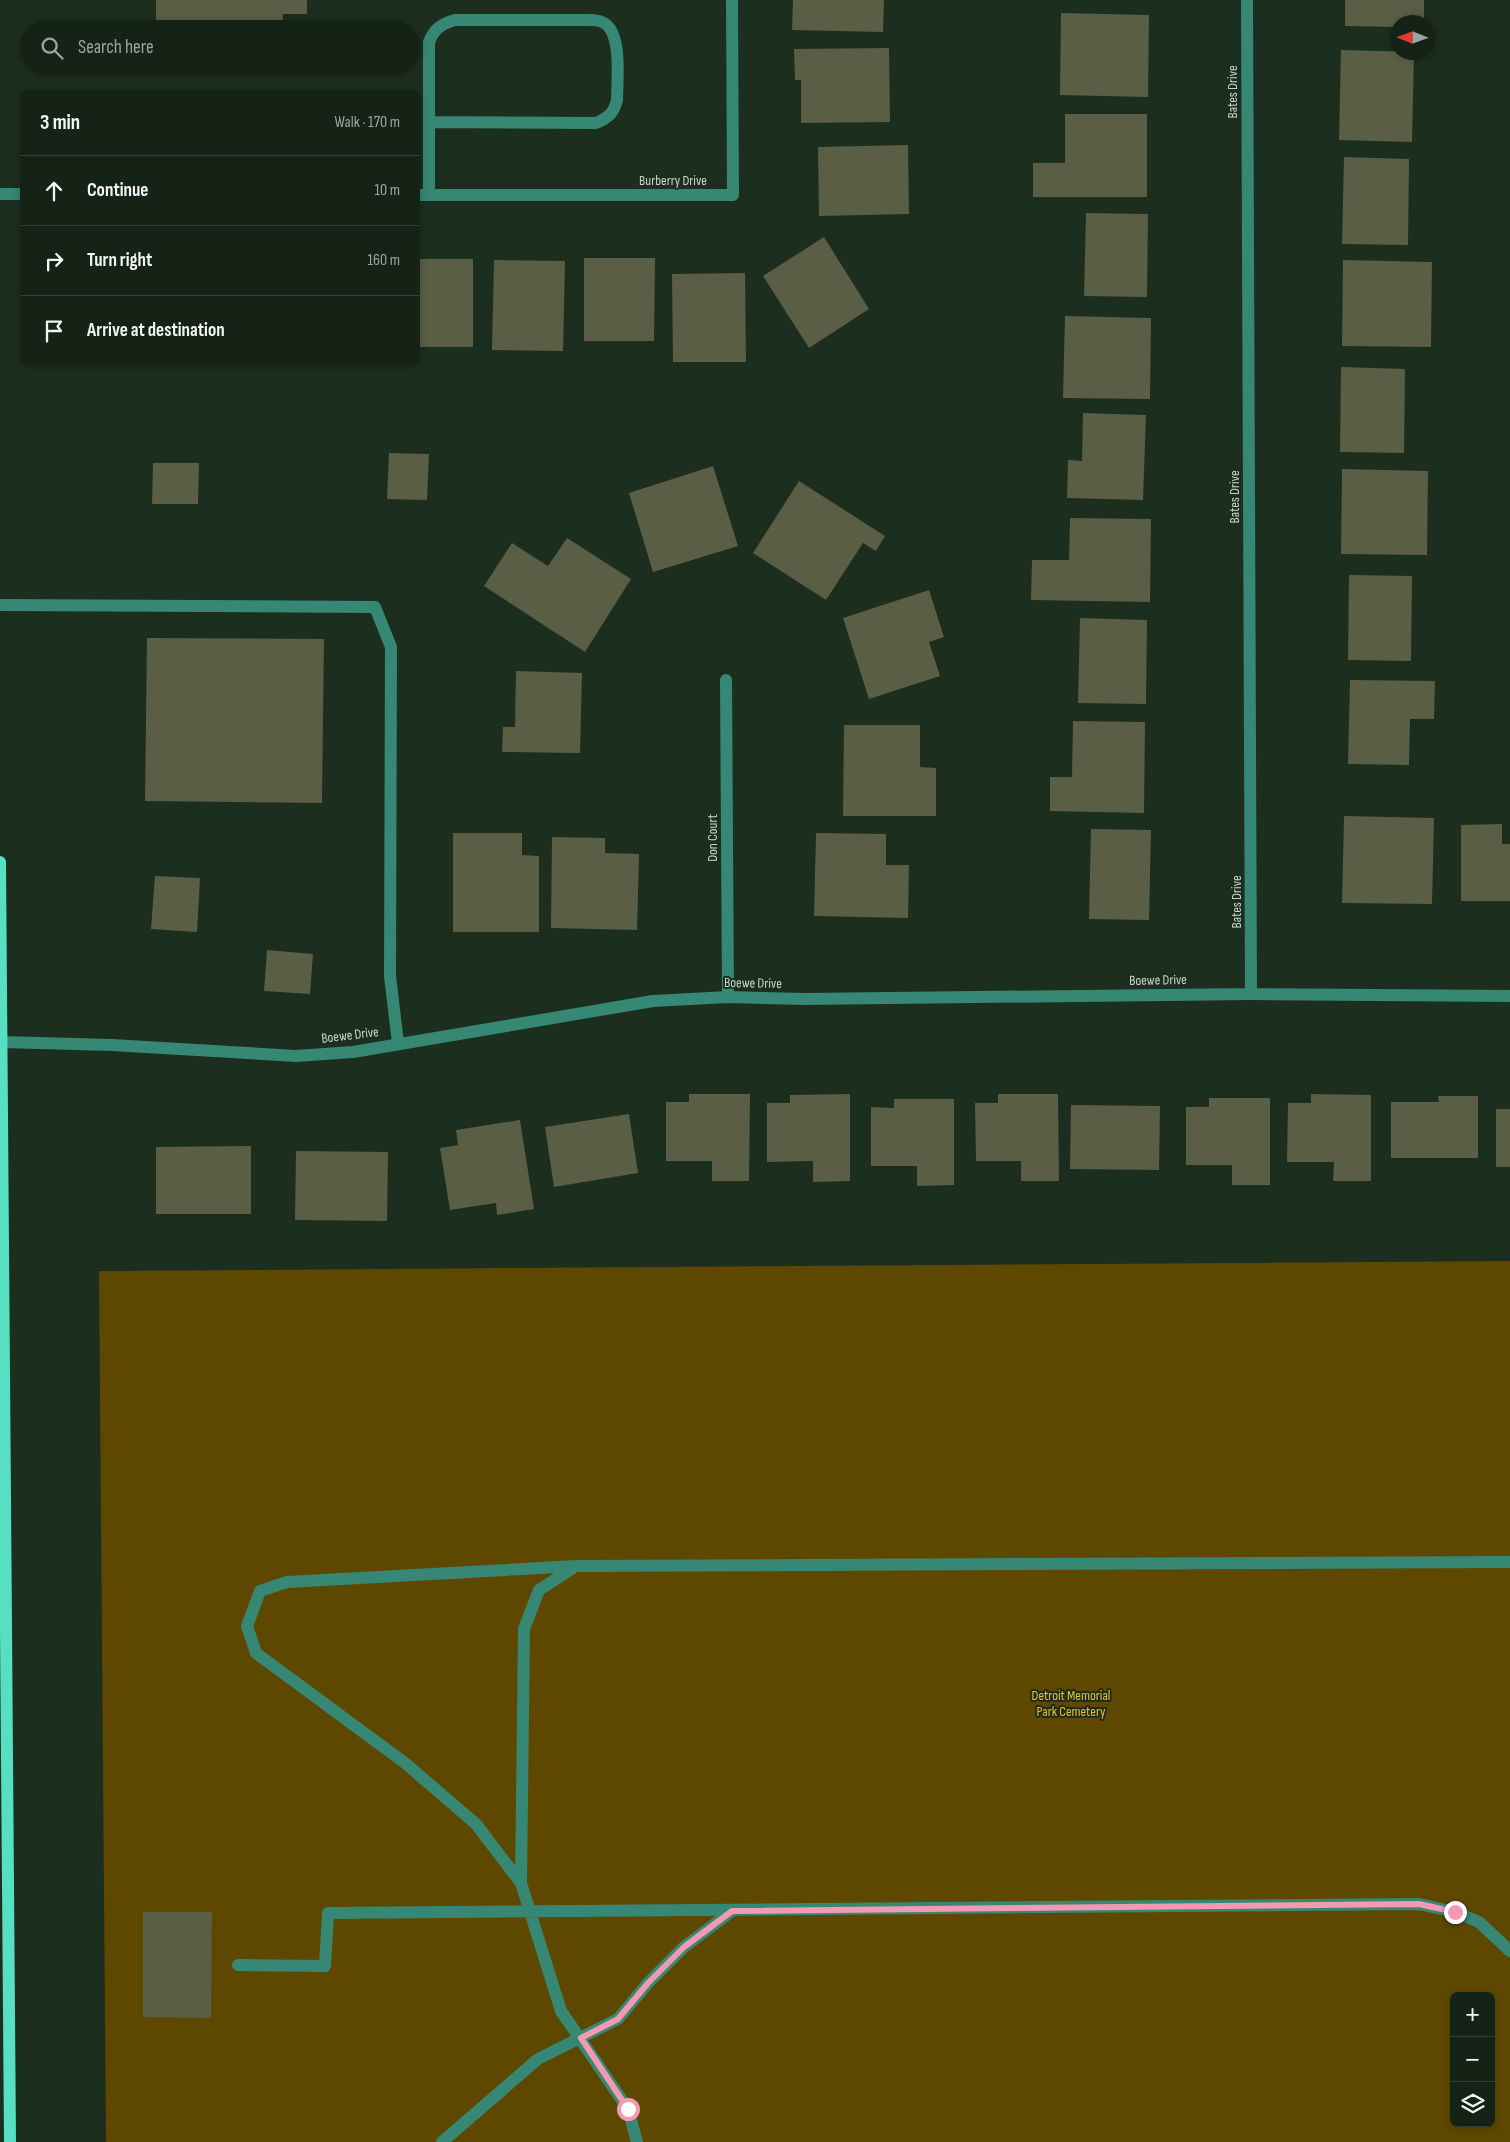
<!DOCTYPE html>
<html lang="en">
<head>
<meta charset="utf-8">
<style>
	:root { --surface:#152216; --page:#222f23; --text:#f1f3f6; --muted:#9da4a1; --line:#343f35 }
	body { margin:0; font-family:"Sofia Sans Condensed",sans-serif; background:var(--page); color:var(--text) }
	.controls { position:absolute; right:15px; bottom:15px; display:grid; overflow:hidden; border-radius:8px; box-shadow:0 2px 8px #0003 }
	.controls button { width:45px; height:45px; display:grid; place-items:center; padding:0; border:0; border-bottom:1px solid var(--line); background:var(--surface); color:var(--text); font:25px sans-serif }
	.compass { position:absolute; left:1390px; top:15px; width:45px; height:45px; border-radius:50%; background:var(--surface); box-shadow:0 2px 8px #0003; rotate:271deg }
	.stop { position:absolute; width:15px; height:15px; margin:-11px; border:4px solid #f19ab2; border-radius:50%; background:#fff }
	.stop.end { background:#f19ab2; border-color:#fff; box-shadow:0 1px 5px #0008 }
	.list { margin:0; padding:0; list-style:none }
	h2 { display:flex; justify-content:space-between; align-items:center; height:65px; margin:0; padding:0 20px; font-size:21px }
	h2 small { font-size:16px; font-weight:400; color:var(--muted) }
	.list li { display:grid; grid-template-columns:32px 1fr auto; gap:15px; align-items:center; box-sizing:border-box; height:70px; padding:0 20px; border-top:1px solid var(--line) }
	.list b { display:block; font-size:19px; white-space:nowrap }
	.list em { font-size:16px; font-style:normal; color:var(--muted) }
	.icon { flex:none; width:28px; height:28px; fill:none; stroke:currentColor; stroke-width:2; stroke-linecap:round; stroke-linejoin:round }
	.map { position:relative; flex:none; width:1510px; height:2142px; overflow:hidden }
	.search { position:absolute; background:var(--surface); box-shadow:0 2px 8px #0003; left:20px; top:20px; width:400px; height:55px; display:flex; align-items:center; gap:12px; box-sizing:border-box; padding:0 18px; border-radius:28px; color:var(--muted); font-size:19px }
	.panel { position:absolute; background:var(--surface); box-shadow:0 2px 8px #0003; left:20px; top:90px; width:400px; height:275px; border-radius:8px }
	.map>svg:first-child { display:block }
</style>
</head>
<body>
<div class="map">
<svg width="1510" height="2142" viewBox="0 0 1510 2142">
	<rect width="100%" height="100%" fill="#1c2e1e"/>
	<path fill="#5e4800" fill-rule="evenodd" d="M1510,1261V2142H106L99,1271ZM1454,1996H1491V2123H1454Z"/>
	<path fill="#595e45" d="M156,0H307V14H283L282,29H156Z
		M793,0H884L883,32L792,30Z
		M1345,0H1424V22H1398V27L1345,26Z
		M1061,13L1149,15L1148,97L1060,95Z
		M889,48L890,122L801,123V80H795L794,49Z
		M1341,50L1414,52L1412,142L1339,140Z
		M1065,114H1147V197H1033V163H1065Z
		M908,145L909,214L819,216L818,147Z
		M1344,157L1409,159L1408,245L1342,244Z
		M1086,213L1148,214L1147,297L1084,296Z
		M824,237L869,309L809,348L763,276Z
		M584,258H655L654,341H584Z
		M418,259H473V347H418Z
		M494,260L565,261L563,351L492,350Z
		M1343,260L1432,262L1431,347L1342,346Z
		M745,273L746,362H673L672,274Z
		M1065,316L1151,318L1150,399L1063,398Z
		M1341,367L1405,369L1404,453L1340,452Z
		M1083,413L1146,415L1143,500L1067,498L1068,460L1082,461Z
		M389,453L429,454L427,500L387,499Z
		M153,463H199L198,504H152Z
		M713,466L738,546L653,572L629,493Z
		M1342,469L1428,471L1427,555L1341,554Z
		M799,481L885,536L876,551L863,543L826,600L753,553Z
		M1070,518L1151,519L1150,602L1031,600L1032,560H1069Z
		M567,538L631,579L585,652L484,586L512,543L548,566Z
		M1349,575L1412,576L1411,661L1348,660Z
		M929,590L944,637L929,642L940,676L869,699L843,618Z
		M1080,618L1147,620L1146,704L1078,703Z
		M147,638L324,639L322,803L145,801Z
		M516,671L582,673L580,753L502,752L503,727H515Z
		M1350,680L1435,681L1434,719H1410L1409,765L1348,764Z
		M1073,721L1145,722L1144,813L1050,811V777H1072Z
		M844,725H920V767L936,768V816H843Z
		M1344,816L1434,818L1432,904L1342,903Z
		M1502,824V844H1510V901H1461V825Z
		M1091,829L1151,830L1149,920L1089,919Z
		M453,833H522V855L539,856V932H453Z
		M816,833L886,834V865H909L908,918L814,916Z
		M552,837L605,838V853L639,854L637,930L551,928Z
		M155,876L200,878L197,932L151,929Z
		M267,950L313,954L310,994L264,991Z
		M689,1094H750L749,1181H712V1161H666V1102H689Z
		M850,1094V1181L813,1182V1161L767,1162V1103H790V1095Z
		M998,1094H1058L1059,1181H1021V1161H976L975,1103H998Z
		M1311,1094L1371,1095V1181H1333L1334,1162H1287L1288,1103H1311Z
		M1438,1096H1478V1158H1391V1102H1439Z
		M1209,1098H1270V1185H1232V1165H1186V1107H1209Z
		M894,1099H954V1185L917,1186V1166H871V1107L894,1108Z
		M1071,1105L1160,1106L1159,1170L1070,1169Z
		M1496,1109H1510V1167H1496Z
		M629,1114L638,1173L554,1187L545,1127Z
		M520,1120L534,1209L497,1215L496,1203L450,1210L440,1148L458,1145L456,1130Z
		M251,1146V1214H156V1147Z
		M296,1151L388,1152L387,1221L295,1220Z
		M143,1912H212L211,2018L143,2017Z"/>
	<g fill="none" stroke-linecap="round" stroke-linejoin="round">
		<path stroke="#368774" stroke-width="12" d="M1247,0L1251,994
			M429,122L596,123C608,118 614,113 617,100C617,82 623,30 602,22C598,20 593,20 590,20H455C441,24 434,29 429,42C429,93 429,144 429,195
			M0,194H22
			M418,195H733L732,0
			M0,605L375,607L391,647L390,976L398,1043
			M726,680L728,997
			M1,1042L112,1045L296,1056L353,1052L653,1001L728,997L804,999L1251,994L1510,996
			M521,1883L524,1629L539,1590L573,1568
			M238,1965L325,1966L328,1913L1419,1904L1455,1912L1479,1922L1510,1951
			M442,2142L538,2059L618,2019L648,1983L684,1947L732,1911
			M637,2142L628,2109L561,2011L521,1883L476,1824L405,1763L256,1653L247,1626L260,1591L287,1582L576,1566L1510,1562"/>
		<path stroke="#56dfc1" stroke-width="12" d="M0,862L10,2142"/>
	</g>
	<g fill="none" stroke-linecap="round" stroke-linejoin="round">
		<path stroke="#f19ab2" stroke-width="6" d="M628,2109L581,2038L618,2019L648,1983L684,1947L732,1911L1419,1904L1455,1912"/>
	</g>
	<g text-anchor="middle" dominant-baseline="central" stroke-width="4" stroke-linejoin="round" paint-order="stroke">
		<g font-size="14" fill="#c9d5ca" stroke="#1c2e1e">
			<text transform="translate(1232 92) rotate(-90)">Bates Drive</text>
			<text x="673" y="180">Burberry Drive</text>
			<text transform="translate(1234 497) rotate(-90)">Bates Drive</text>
			<text transform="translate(712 838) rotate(-90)">Don Court</text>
			<text transform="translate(1236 902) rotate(-90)">Bates Drive</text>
			<text transform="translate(1158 980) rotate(-1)">Boewe Drive</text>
			<text transform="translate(753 983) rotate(1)">Boewe Drive</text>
			<text transform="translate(350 1035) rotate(-7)">Boewe Drive</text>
		</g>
		<g font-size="14" fill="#efbf31" stroke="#1c2e1e">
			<text x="1071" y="1695">Detroit Memorial<tspan x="1071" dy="16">Park Cemetery</tspan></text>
		</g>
	</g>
</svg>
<div class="controls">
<button>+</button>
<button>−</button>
<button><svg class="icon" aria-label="layers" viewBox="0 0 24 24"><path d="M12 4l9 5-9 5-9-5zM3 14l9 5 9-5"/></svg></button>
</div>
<svg class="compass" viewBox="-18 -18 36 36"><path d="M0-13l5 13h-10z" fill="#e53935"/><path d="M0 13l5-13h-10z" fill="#9da4a1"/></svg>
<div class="stop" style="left:628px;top:2109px"></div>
<div class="stop end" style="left:1455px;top:1912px"></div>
<div class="search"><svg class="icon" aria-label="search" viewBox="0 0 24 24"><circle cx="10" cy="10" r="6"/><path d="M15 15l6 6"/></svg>Search here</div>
<section class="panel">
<h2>3 min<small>Walk · 170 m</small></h2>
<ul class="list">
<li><svg class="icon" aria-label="ahead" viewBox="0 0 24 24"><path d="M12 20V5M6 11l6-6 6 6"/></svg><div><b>Continue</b></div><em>10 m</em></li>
<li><svg class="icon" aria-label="right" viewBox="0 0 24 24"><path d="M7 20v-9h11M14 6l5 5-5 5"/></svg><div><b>Turn right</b></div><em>160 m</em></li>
<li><svg class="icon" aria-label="arrive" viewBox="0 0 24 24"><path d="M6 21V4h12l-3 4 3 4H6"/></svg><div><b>Arrive at destination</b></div></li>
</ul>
</section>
</div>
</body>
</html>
